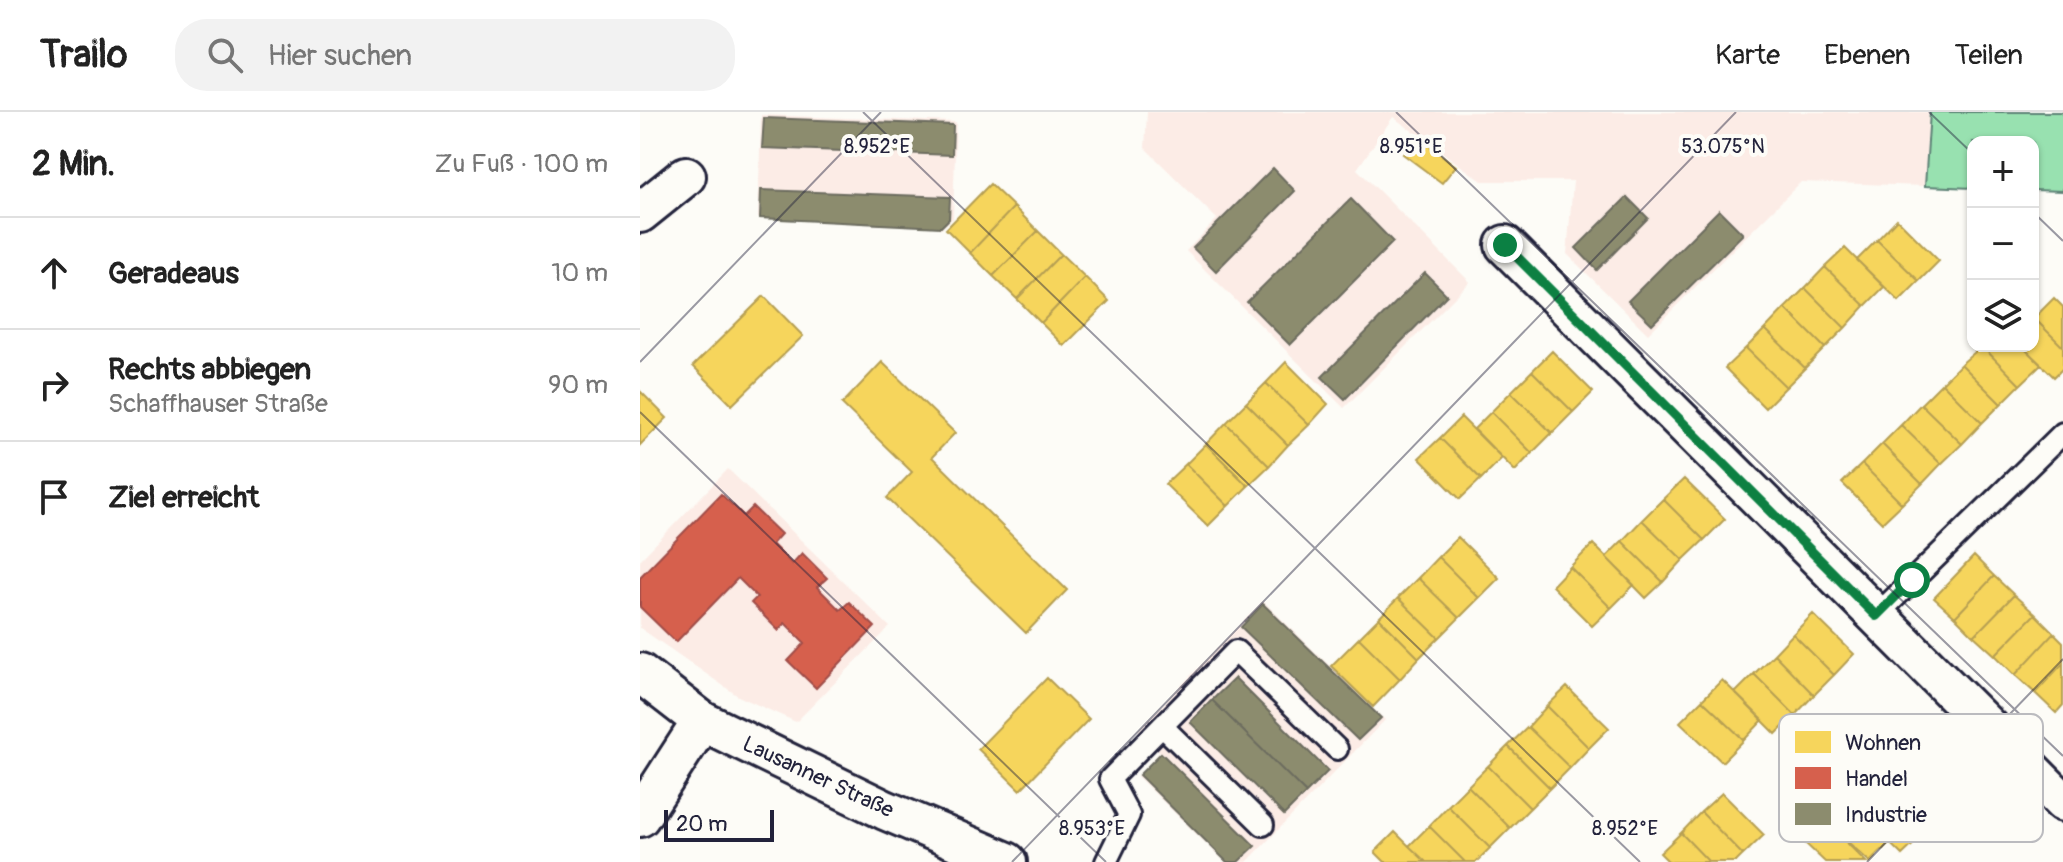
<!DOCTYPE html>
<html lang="de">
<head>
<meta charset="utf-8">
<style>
	:root { --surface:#fff; --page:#f2f2f2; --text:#222; --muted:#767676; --line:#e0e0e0 }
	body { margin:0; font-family:Pangolin,sans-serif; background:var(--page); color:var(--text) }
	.controls { position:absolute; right:24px; top:24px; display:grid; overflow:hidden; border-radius:16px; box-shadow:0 2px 6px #0004 }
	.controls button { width:72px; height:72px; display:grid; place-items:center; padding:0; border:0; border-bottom:2px solid var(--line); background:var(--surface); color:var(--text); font:40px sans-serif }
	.scale { position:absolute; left:24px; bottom:20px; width:110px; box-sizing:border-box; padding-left:8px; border:4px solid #22223b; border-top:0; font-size:22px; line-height:28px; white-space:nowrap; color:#22223b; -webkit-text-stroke:6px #fdfcf7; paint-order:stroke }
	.stop { position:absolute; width:24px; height:24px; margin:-18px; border:6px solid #0b8043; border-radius:50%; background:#fff }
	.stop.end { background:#0b8043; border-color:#fff; box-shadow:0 2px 8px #0008 }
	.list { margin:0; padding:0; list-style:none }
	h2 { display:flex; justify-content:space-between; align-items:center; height:104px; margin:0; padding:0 32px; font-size:34px }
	h2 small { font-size:26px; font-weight:400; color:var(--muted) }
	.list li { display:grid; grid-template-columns:52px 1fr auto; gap:24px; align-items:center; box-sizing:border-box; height:112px; padding:0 32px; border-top:2px solid var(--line) }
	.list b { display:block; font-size:30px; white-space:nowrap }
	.list p { margin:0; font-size:26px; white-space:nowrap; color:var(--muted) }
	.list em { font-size:26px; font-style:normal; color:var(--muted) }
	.icon { flex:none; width:44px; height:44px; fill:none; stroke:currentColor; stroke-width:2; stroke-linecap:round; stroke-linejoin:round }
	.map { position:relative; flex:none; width:1423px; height:750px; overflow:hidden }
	header { display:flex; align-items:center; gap:48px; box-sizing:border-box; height:112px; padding:0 40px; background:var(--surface); border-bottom:2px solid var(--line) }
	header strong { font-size:38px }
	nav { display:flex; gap:44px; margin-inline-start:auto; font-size:28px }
	.search { width:560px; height:72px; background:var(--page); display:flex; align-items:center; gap:20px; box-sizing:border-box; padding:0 28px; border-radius:32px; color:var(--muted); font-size:30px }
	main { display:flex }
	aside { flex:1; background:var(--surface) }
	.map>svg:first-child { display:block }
</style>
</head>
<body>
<header>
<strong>Trailo</strong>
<div class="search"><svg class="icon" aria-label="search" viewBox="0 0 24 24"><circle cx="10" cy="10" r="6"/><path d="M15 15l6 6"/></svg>Hier suchen</div>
<nav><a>Karte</a><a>Ebenen</a><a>Teilen</a></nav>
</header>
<main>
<aside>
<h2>2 Min.<small>Zu Fuß · 100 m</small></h2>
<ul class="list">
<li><svg class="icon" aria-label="ahead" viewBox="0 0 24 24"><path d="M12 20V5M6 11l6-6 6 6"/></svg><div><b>Geradeaus</b></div><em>10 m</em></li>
<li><svg class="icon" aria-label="right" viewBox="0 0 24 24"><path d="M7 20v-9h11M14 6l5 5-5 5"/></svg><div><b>Rechts abbiegen</b><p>Schaffhauser Straße</p></div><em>90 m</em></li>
<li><svg class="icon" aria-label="arrive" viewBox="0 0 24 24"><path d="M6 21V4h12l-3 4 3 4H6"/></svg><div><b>Ziel erreicht</b></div></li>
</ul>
</aside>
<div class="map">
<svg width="1423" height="750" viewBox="0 0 1423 750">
	<rect width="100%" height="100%" fill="#fdfcf7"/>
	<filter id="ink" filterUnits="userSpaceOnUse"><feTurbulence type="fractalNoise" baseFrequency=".0125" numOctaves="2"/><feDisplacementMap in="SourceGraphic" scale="16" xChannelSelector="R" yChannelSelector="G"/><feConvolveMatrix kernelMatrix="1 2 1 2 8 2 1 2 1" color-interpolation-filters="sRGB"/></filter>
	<g filter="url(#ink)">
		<path fill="#fcece6" d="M507,0H1290L1285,74L1161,70L1008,222L927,142L933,69H842L753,5L717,57L830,170L704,296L546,139L577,107L505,36Z
			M121,3L316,10L313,106L301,117L291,113L118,106Z
			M88,357L250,515L156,610L98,584L0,516V448Z
			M623,489L745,608L607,750H585L497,664L520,640L498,618Z"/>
		<path fill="#98e1b0" stroke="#5d8276" stroke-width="2" d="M1290,0H1423V79L1393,78V30H1333V76L1285,74Z"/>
		<path fill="#f6d55c" stroke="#b69f52" stroke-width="2" d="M776,24L816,54L802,71L763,42Z
			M350,72L374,95L330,141L306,117Z
			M374,95L398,119L353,164L330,141Z
			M1257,107L1299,149L1279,169L1237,128Z
			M398,119L421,142L377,187L353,164Z
			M1237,128L1279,169L1259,189L1217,148Z
			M1205,136L1244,175L1225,194L1185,155Z
			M421,142L445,165L401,211L377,187Z
			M1185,155L1225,194L1205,216L1165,176Z
			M445,165L469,189L424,234L401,211Z
			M1165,176L1205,216L1185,236L1145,196Z
			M124,184L163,224L92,293L53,254Z
			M1414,186L1423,195V235L1394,206Z
			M1145,196L1185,236L1165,256L1125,217Z
			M1394,206L1423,235V256L1414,265L1382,234H1393Z
			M1125,217L1165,256L1146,275L1106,236Z
			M1342,234L1380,273L1361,292L1321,252Z
			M1342,234H1382L1401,253L1380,273Z
			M1106,236L1146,275L1125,296L1085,256Z
			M912,239L953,280L933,300L892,259Z
			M242,250L315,321L292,345L427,478L386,521L247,386L272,360L202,292Z
			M646,250L688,292L669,313L626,271Z
			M1321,252L1361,292L1342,311L1302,271Z
			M892,259L933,300L912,321L871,280Z
			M626,271L669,313L648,333L606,291Z
			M1302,271L1342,311L1322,332L1281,292Z
			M0,279L27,306L0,333Z
			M871,280L912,321L892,341L851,300Z
			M606,291L648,333L629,354L586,311Z
			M1281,292L1322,332L1301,352L1261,313Z
			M851,300L892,341L875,359L834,317Z
			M821,305L862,346L841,367L800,326Z
			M586,311L629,354L608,374L566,332Z
			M1261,313L1301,352L1282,372L1242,332Z
			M800,326L841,367L820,387L779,346Z
			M566,332L608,374L588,394L546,352Z
			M1242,332L1282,372L1262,392L1222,352Z
			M546,352L588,394L568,414L525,372Z
			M1222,352L1262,392L1242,411L1202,371Z
			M1044,367L1085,407L1064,428L1023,387Z
			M1023,387L1064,428L1043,448L1002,408Z
			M1002,408L1043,448L1023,470L982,429Z
			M818,425L859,466L839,486L798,445Z
			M982,429L1023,470L1006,486L966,445Z
			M953,432L994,473L971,496L930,455Z
			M1334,444L1354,464L1315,505L1294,486Z
			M798,445L839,486L819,506L778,466Z
			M930,455L971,496L952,514L912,474Z
			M1354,464L1374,483L1334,524L1315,505Z
			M778,466L819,506L799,526L758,486Z
			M1374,483L1395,502L1355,543L1334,524Z
			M758,486L799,526L779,546L739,506Z
			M1173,502L1214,542L1194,563L1153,522Z
			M1395,502L1414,521L1375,563L1355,543Z
			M739,506L779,546L760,567L719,526Z
			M1414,521L1423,530V551L1395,581L1375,563Z
			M1153,522L1194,563L1174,583L1134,542Z
			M719,526L760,567L733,595L691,554Z
			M1134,542L1174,583L1155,603L1114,562Z
			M1423,551V593L1416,601L1395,581Z
			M1114,562L1155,603L1136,622L1095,581Z
			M407,566L449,607L380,678L338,637Z
			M1082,568L1123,608L1104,628L1062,588Z
			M927,575L969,616L949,636L907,594Z
			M1062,588L1104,628L1082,650L1040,610Z
			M907,594L949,636L930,656L888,615Z
			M888,615L930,656L910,676L868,634Z
			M868,634L910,676L890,696L848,654Z
			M848,654L890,696L870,716L828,674Z
			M828,674L870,716L850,736L808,694Z
			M1082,681L1124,723L1103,743L1061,700Z
			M1239,685L1280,726L1262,743L1221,703Z
			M1208,690L1249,731L1230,750L1187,711Z
			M808,694L850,736L836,750H825L789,714Z
			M1061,700L1103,743L1096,750H1069L1041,721Z
			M1187,711L1226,750H1185L1166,732Z
			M789,714L825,750H786L769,734Z
			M755,720L769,734L786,750H745L735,740Z
			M1041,721L1069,750H1029L1020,741Z"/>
		<path fill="#d6604d" stroke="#a04d48" stroke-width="2" d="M81,382L104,404L113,395L141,422L132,432L152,452L162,441L187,466L177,475L200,498L209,490L235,515L176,576L148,549L165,531L145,511L138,518L111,491L117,485L98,466L36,530L0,495V465Z"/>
		<path fill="#8c8c6e" stroke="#6c6c5f" stroke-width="2" d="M124,6L313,13L312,43L122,36Z
			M633,56L655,79L576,159L553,136Z
			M121,78L310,85L309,107L301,115L120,106Z
			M987,85L1008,106L957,158L936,136Z
			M711,87L753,130L650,233L607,190Z
			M1079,98L1103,122L1012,212L988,189Z
			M785,161L807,183L705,287L682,265Z
			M623,492L741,606L718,628L601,515Z
			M595,566L688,659L666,681L572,588Z
			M572,588L666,681L644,703L550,610Z
			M521,641L615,734L598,750H587L499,663Z"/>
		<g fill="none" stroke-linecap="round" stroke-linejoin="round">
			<g stroke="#22223b" stroke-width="26">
				<path id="lane" d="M1236,504L1423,321
					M522,614L623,713
					M466,750L489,703L470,667L596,539L697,637"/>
			</g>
			<g stroke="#22223b" stroke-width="44">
				<path id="street" d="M0,101L46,64
					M865,133L1423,690
					M0,561L62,609L245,698L367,750
					M0,705L62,609"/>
			</g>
			<use href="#lane" stroke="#fdfcf7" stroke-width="20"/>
			<use href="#street" stroke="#fdfcf7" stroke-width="38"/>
		</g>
	</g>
	<g fill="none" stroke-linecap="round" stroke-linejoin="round" filter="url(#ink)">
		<path stroke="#0b8043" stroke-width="10" d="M865,133L1236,504L1272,468"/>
	</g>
	<path fill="none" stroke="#22223b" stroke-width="2" stroke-opacity="0.45" d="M223,0L1000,750M756,0L1423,644M1289,0L1333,42M1393,100L1423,129M0,250L241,0M0,300L466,750M372,750L1096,0M1227,750L1423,547"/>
	<g text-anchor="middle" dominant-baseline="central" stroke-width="8" stroke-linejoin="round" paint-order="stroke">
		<g font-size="22" fill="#22223b" stroke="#fdfcf7">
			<text transform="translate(178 665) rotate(25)">Lausanner Straße</text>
		</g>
	</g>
	<rect x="1139" y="602" width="264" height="128" rx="12" fill="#fdfcf7" stroke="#bbbbbf" stroke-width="2"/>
	<rect x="1155" y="619" width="36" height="22" fill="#f6d55c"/>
	<rect x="1155" y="655" width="36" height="22" fill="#d6604d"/>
	<rect x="1155" y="691" width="36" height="22" fill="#8c8c6e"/>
	<g font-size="22" fill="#22223b">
		<text x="1205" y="638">Wohnen</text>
		<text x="1205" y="674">Handel</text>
		<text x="1205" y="710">Industrie</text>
	</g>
	<g font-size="20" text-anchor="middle" fill="#22223b" stroke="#fdfcf7" stroke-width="8" stroke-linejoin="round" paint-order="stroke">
		<text x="237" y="41">8.952°E</text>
		<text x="771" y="41">8.951°E</text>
		<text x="1083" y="41">53.075°N</text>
		<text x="452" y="723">8.953°E</text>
		<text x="985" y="723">8.952°E</text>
	</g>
</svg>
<div class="controls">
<button>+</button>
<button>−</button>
<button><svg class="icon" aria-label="layers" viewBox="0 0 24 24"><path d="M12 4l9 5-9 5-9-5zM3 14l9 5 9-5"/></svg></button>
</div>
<div class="scale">20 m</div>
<div class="stop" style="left:1272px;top:468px"></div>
<div class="stop end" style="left:865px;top:133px"></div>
</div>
</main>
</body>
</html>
